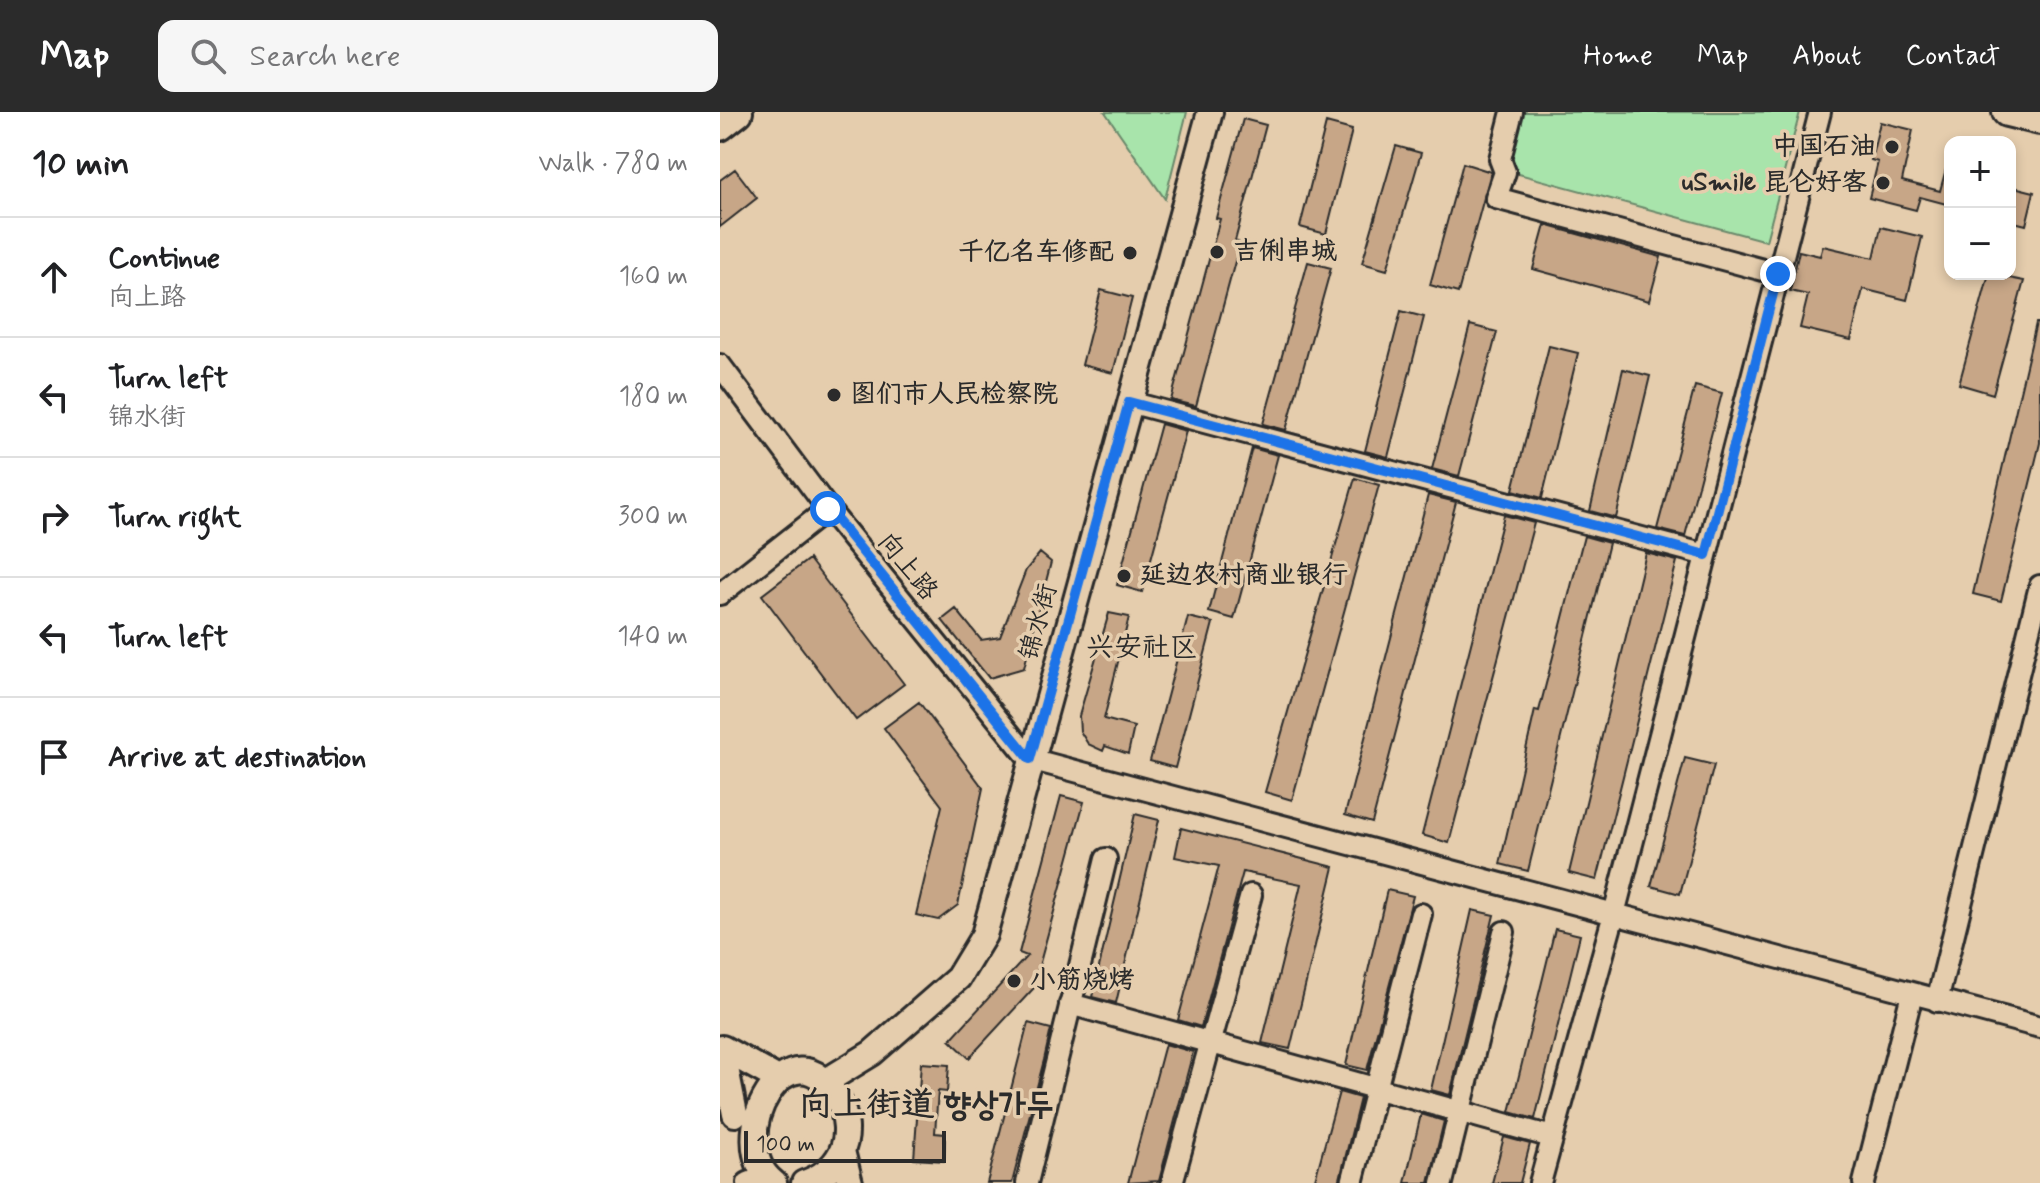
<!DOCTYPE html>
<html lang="en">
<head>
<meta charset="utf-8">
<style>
	:root { --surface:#fff; --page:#f6f6f6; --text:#202124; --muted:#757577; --line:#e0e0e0; --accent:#2b2b2b }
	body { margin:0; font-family:Mynerve,"LXGW WenKai TC","Poor Story",sans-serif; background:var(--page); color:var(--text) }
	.controls { position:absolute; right:24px; top:24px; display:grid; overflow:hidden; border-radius:16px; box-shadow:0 4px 12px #0003 }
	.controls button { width:72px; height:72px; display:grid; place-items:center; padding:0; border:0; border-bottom:2px solid var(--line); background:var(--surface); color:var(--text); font:40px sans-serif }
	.scale { position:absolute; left:24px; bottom:20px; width:202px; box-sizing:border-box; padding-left:8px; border:4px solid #2b2b2b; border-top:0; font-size:22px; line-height:28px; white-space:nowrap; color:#2b2b2b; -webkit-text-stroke:6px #e5cdad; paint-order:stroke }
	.stop { position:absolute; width:24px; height:24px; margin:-18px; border:6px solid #1a73e8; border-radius:50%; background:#fff }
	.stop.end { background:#1a73e8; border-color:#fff; box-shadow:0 2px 8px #0008 }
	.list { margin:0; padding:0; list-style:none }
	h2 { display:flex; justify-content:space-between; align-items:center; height:104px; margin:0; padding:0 32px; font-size:34px }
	h2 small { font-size:26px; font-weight:400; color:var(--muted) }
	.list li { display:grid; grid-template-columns:52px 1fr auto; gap:24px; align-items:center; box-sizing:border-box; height:120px; padding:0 32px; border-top:2px solid var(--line) }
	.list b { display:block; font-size:30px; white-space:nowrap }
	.list p { margin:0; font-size:26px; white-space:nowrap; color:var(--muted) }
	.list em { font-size:26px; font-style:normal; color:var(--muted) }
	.icon { flex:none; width:44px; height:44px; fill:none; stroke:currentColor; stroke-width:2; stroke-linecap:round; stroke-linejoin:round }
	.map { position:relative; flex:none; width:1320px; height:1071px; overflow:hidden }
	header { display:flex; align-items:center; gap:48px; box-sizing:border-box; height:112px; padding:0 40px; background:var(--accent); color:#fff }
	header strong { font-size:38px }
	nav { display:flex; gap:44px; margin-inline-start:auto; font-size:28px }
	.search { width:560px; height:72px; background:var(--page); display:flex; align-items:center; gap:20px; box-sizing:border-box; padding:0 28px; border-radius:16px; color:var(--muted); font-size:30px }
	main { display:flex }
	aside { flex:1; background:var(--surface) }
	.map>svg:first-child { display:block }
</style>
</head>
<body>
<header>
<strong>Map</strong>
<div class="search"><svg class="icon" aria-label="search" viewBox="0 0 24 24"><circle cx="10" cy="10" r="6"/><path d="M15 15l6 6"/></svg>Search here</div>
<nav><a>Home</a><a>Map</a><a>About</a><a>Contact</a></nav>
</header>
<main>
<aside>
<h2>10 min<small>Walk · 780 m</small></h2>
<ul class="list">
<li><svg class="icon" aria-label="ahead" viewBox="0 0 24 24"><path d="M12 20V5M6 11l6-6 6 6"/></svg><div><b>Continue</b><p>向上路</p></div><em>160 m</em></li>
<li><svg class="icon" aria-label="left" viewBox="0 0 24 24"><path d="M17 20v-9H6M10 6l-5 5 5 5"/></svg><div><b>Turn left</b><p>锦水街</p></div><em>180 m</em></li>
<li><svg class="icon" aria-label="right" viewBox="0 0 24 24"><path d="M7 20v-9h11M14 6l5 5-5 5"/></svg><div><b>Turn right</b></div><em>300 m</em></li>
<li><svg class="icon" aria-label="left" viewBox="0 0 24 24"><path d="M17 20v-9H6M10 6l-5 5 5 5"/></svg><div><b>Turn left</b></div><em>140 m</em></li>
<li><svg class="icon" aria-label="arrive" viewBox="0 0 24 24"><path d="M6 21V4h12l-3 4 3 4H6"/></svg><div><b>Arrive at destination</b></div></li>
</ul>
</aside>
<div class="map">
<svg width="1320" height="1071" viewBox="0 0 1320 1071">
	<rect width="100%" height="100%" fill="#e5cdad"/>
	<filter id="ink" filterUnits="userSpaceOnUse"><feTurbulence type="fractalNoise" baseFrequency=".0125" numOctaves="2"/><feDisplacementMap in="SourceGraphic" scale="16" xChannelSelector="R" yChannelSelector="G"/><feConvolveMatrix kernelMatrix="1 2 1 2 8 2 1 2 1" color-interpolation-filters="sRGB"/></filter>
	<g filter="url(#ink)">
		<path fill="#a8e4ab" stroke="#6a886b" stroke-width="2" d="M385,0H467L445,87Z
			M799,0H1080L1046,129L784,58Z"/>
		<path fill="#c7a687" stroke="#2b2b2b" stroke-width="2" d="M523,7L546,13L515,129L520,131L476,294L451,288L500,107L496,106Z
			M1160,10L1193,18L1182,69L1220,79L1226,57H1230V93L1200,85L1196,98L1149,86L1158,50L1151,48Z
			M606,11L632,18L606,122L580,115Z
			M676,34L701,41L667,158L642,151Z
			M743,51L771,60L738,181L710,173Z
			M15,57L37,86L0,115V68Z
			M1290,74L1314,80L1306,113L1290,109Z
			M825,113L941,145L929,189L813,157Z
			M1161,115L1202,125L1187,188L1143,177L1131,228L1080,216L1088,183L1070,179L1079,139L1100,144L1103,134L1154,146Z
			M588,150L611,156L566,318L543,312Z
			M1269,162L1304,169L1273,282L1239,272Z
			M381,178L412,186L393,261L362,253Z
			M681,199L704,205L668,345L645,339Z
			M1316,211H1320V331L1281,489L1253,482Z
			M750,213L777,220L739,364L712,357Z
			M829,234L858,241L822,386L793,378Z
			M903,257L930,264L896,406L870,399Z
			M975,274L1002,281L965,424L937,417Z
			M441,312L466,319L422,480L397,473Z
			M532,336L558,343L514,507L489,500Z
			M635,366L659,373L572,688L545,680Z
			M708,383L736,390L652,711L625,703Z
			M784,403L814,411L729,731L702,723Z
			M864,424L889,431L808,759L780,752L815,598L819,599Z
			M320,441L331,450L304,556L269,566L222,508L236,497L261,528L280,525L306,458Z
			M926,441L957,449L877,768L849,761Z
			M89,447L184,572L136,608L42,483Z
			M389,501L409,505L384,607L414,615L408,642L385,634L383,639L368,632L360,619L359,604Z
			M468,505L493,511L455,656L430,649Z
			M199,590L263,676L238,793L218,808L196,803L222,694L164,616Z
			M965,646L994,653L960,782L931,774Z
			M341,684L364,690L318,858L325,864L249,946L230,928L307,844L299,841Z
			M415,702L439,708L396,891L372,885Z
			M461,716L614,755L570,937L542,931L581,772L523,760L481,915L458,908L499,754L455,745Z
			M667,778L693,784L647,958L626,953Z
			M752,798L774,803L730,983L711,978Z
			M835,817L860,823L815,1007L790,1000Z
			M308,911L331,917L324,948L292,1071H267Z
			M445,932L473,940L439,1069L408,1071Z
			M201,951L229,953L227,980L218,979L215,1021L225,1022L224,1049L194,1047Z
			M619,980L640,986L619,1071H594Z
			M701,1002L724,1009L709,1071H685Z
			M784,1025L810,1032L800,1071H772Z"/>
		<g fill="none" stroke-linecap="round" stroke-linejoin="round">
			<g stroke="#2b2b2b" stroke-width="26">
				<path id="minor" d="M792,0L780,47L785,60L776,86L1058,162
					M0,253L108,397L310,647L1320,915
					M409,290L986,443
					M0,482L108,397
					M1217,889L1320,474
					M350,892L832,1025
					M28,1071L41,1066
					M307,1071L386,747
					M452,1071L531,783
					M632,1071L701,802
					M722,1071L784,820
					M820,1071L894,802L1100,0
					M1144,1071L1192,882"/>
			</g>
			<g stroke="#2b2b2b" stroke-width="30">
				<path id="major" d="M103,971L152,941L238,866L264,823L490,0
					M15,1002L2,936L51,963
					M122,1039L130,1071
					M54,1071C0,1030 70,901 118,988C127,1004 129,1024 121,1041C113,1056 100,1066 84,1071"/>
			</g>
			<g stroke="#2b2b2b" stroke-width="34">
				<path id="highway" d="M1287,0L1320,8
					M0,14L18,0"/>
			</g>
			<use href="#minor" stroke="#e5cdad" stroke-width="20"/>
			<use href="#major" stroke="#e5cdad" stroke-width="24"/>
			<use href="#highway" stroke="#e5cdad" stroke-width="28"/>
		</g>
	</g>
	<g fill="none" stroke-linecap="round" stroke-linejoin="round" filter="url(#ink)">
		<path stroke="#1a73e8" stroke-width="10" d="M108,397L310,647L409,290L986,443L1058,162"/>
	</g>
	<g fill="#2b2b2b" stroke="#e5cdad" stroke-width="3">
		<circle cx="1172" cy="35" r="8"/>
		<circle cx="1163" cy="71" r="8"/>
		<circle cx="497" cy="140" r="8"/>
		<circle cx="410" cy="141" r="8"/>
		<circle cx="114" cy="283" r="8"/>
		<circle cx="404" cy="464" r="8"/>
		<circle cx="294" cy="869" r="8"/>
	</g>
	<g text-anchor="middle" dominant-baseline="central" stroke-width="7" stroke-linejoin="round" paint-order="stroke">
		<g font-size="26" font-weight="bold" fill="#2b2b2b" stroke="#e5cdad" text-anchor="start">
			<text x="1156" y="35" text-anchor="end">中国石油</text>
			<text x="1147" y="71" text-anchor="end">uSmile 昆仑好客</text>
			<text x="513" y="140">吉俐串城</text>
			<text x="394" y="141" text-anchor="end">千亿名车修配</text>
			<text x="130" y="283">图们市人民检察院</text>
			<text x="420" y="464">延边农村商业银行</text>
			<text x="310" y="869">小筋烧烤</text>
		</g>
		<g font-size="26" fill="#2b2b2b" stroke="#e5cdad">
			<text transform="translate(187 455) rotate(51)">向上路</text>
			<text transform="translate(319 510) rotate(-75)">锦水街</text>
		</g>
		<g font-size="28" fill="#2b2b2b" stroke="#e5cdad">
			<text x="422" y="536">兴安社区</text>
		</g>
		<g font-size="34" font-weight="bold" fill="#2b2b2b" stroke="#e5cdad">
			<text x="206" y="993">向上街道 향상가두</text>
		</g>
	</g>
</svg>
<div class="controls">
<button>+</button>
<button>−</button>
</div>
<div class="scale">100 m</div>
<div class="stop" style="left:108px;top:397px"></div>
<div class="stop end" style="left:1058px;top:162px"></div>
</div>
</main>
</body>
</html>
